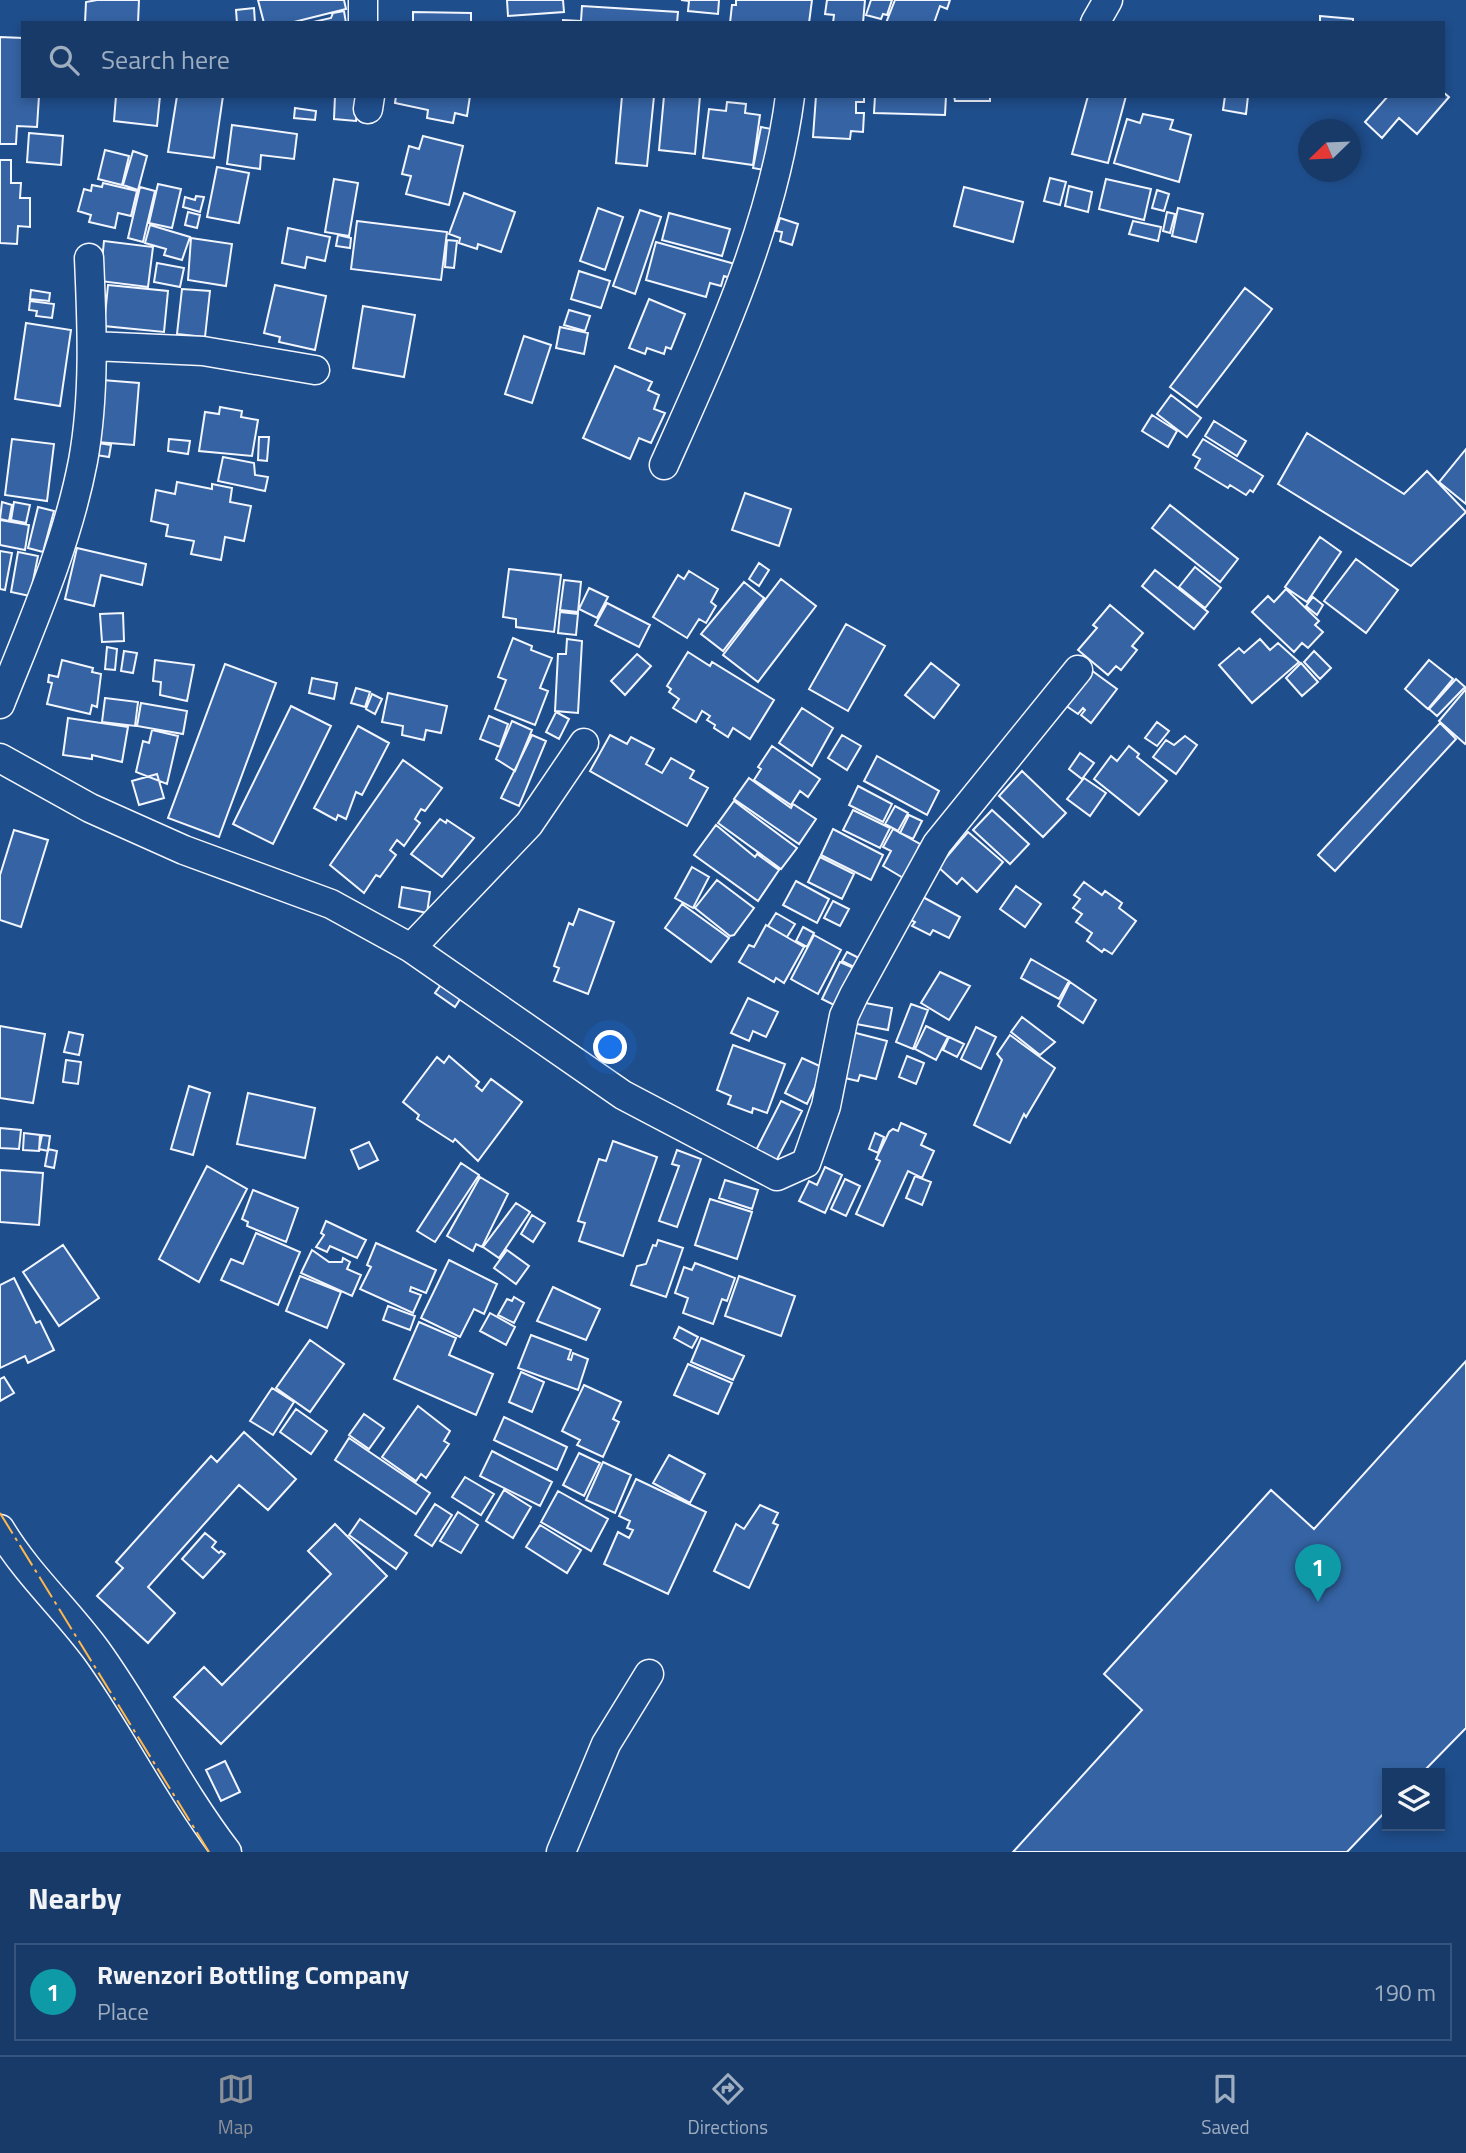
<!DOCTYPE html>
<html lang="en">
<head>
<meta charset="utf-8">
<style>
	:root { --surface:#173a69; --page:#244571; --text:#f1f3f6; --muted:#9eadc0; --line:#36547d; --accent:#8c9099 }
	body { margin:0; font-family:"Titillium Web",sans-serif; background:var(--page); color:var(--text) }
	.controls { position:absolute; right:21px; bottom:21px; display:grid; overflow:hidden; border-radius:0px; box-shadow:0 4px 10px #0003 }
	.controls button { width:63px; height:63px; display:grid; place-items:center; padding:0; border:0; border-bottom:2px solid var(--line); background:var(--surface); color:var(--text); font:35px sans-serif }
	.compass { position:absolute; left:1298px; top:119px; width:63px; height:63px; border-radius:50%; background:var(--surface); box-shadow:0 4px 10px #0003; rotate:247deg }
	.you { position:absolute; left:611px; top:1048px; width:24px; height:24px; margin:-18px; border:5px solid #fff; border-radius:50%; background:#1a73e8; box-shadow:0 0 0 10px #1a73e833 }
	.badge { display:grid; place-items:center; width:46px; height:46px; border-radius:50%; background:var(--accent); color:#fff; font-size:23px; font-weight:700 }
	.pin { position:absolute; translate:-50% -58px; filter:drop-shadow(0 2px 4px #0008) }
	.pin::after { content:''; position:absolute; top:37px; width:24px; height:21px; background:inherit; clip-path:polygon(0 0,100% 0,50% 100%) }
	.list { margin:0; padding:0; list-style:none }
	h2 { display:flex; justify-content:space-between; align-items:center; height:91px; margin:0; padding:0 28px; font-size:30px }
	h2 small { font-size:23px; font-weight:400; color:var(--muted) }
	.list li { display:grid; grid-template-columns:46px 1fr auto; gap:21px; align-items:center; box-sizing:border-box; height:98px; margin:0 14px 14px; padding:0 14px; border:2px solid var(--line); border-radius:0px }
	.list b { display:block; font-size:26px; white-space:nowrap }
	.list p { margin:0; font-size:23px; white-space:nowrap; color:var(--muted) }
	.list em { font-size:23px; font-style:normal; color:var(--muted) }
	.icon { flex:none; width:38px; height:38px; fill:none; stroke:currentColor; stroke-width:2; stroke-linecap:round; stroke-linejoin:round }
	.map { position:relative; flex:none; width:1466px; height:1852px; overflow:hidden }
	.search { position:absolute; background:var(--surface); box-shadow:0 4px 10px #0003; left:21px; right:21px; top:21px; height:77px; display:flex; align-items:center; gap:18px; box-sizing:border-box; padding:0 24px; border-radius:0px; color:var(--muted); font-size:26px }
	.sheet { height:203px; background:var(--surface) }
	nav { display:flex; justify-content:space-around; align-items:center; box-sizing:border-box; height:98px; border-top:2px solid var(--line); background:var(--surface); font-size:19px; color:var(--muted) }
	nav a { display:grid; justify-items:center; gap:4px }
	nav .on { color:var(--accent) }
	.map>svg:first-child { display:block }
</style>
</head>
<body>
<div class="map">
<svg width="1466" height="1852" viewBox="0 0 1466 1852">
	<rect width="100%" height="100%" fill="#1f4e8c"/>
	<path fill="#3563a3" stroke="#f2f6ff" stroke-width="2" d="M97,0H139L138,23H85L86,2Z
		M258,0H344L346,9L290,23H264Z
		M507,0H563L564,12L508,16Z
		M681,0H719L718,14L688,11L689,1Z
		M736,0H812L809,23H730L732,5H736Z
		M827,0H865L863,23H833L834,15L825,14Z
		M871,0H892L887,15L883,14L881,19L866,15Z
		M895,0H950L947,9L940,6L934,23H886Z
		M582,6L678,12L677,23H563V20L581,21Z
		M254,8L255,23H237L236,10Z
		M344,11L346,23H309L331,18L333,13Z
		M413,12L471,13V23H413Z
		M1320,16L1353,19V23H1320Z
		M0,37L23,38V96H39L37,127L17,126L16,144H0Z
		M1443,92L1449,97L1417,134L1399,118L1382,138L1365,122L1388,96H1443Z
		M116,96H160L157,126L114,121Z
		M177,96H223L214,158L168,152Z
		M335,96H358L356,121L334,119Z
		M396,96H470L467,116L455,113L453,123L427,118L428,110L395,103Z
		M622,96H654L647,166L616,163Z
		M664,96H700L695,154L659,150Z
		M816,96H864V102H856V113H864L863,132L851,131L850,139L813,137Z
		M875,96H946L945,115L874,113Z
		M954,96H990V101H955Z
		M1088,96H1126L1108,163L1072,154Z
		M1225,96H1248L1246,114L1223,110Z
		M727,102L746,104L745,113L760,115L753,165L703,158L709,109L726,111Z
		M295,108L316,111L315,120L294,118Z
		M1143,114L1173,120L1170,129L1191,135L1179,182L1114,163L1127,119L1140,123Z
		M232,125L297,134L294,159L261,155L260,169L227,164Z
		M761,127L777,130L770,171L753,168Z
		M29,133L63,136L61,165L27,162Z
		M423,136L463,146L449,205L406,194L411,176L402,174L409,146L419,149Z
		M105,150L129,156L122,185L98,179Z
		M133,151L147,156L138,190L123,185Z
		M0,160H11V183H21L20,198H30V227L18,226L17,244L0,243Z
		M217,167L249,173L239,223L207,217Z
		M1050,178L1066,182L1060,205L1044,201Z
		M334,179L358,183L349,236L325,232Z
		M1106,179L1151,189L1144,220L1099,209Z
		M103,183L137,191L131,216L118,213L115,228L89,222L91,215L78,211L84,189L91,191L92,185L102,187Z
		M158,184L181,189L172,228L149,223Z
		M1069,186L1092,192L1088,212L1065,206Z
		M140,187L155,191L143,242L128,238Z
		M964,187L1023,202L1013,242L954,226Z
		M1157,190L1169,194L1164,211L1152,208Z
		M464,193L515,212L501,252L478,244L477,249L459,243L460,238L449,234Z
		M196,196L204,197L200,212L183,207L185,197L195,200Z
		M598,208L623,217L605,270L580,261Z
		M1178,208L1203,214L1196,242L1172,236Z
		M640,210L661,217L635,294L613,286Z
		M188,212L200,215L197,228L185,225Z
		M1167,212L1175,214L1170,233L1163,231Z
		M669,213L730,229L722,256L662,240Z
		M780,218L798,224L792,245L780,241L782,232L776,231Z
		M357,221L447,232L441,280L351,269Z
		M1133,221L1161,227L1158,241L1129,234Z
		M150,225L190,237L182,260L164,255L166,249L145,243Z
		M288,228L330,237L325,261L307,257L305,268L282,263Z
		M338,235L351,238L350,248L336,246Z
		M191,238L232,244L226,286L188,280Z
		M447,240L457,241L454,268L445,267Z
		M104,241L153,247L148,287L100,281Z
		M656,242L735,264L731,278L724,276L721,286L710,283L706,297L646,280Z
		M157,263L184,268L180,287L154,282Z
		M579,271L610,281L601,308L571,299Z
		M108,285L168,291L164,332L104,326Z
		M275,285L326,296L315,350L279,342L280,337L264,333Z
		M1245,288L1272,309L1197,407L1170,387Z
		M182,289L210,291L205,337L177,334Z
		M31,290L50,293L49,301L30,299Z
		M649,299L685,314L671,349L666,347L664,354L647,348L645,354L629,348Z
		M30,301L54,304L52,318L36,316L37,311L29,310Z
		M363,306L415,315L404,377L353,368Z
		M569,310L590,316L585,331L564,325Z
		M26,323L71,330L60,406L15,399Z
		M560,327L588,333L584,354L556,348Z
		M524,336L551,345L532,403L505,394Z
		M615,366L652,382L648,390L659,395L654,409L665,413L651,443L639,438L630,459L583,438Z
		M102,380L139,383L134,445L97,442Z
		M1171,395L1201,418L1187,437L1157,414Z
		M220,407L242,411L241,417L258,420L252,456L199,451L205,412L219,414Z
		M1152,415L1177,431L1168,447L1142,431Z
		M1214,421L1246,441L1237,456L1205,436Z
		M1307,433L1404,494L1427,471L1466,512L1411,566L1278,484Z
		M259,437H269L267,461L258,460Z
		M12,439L54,444L47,501L5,495Z
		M169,439L190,441L188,454L168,451Z
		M1203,439L1263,476L1253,492L1250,490L1246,495L1230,485L1228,488L1195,468L1200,459L1193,455Z
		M98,443L111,445L109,457L96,455Z
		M1466,449V504L1439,482Z
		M223,457L254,463L255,475L268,477L265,491L218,481Z
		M177,482L212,489V484L232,488L230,502L251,506L244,541L225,537L221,560L191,554L194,541L166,536L168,525L151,521L156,490L175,494Z
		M745,493L791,509L779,546L732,530Z
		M2,502L12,505L9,521L0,519Z
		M14,502L30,505L26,523L11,520Z
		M1170,505L1238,559L1220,582L1152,528Z
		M38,507L54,511L43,552L28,548Z
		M0,520L29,525L25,550L0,545Z
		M1320,537L1341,552L1307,602L1285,587Z
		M77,548L146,564L142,585L101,575L94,606L65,599Z
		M0,551L12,553L5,590L0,589Z
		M18,552L38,556L30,596L11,592Z
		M1356,559L1398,590L1366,633L1324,601Z
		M759,563L769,570L759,586L749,579Z
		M1195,567L1221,588L1205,608L1179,587Z
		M509,569L561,575L554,632L516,627V619L503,617Z
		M1155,570L1208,612L1194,629L1142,586Z
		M689,571L718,589L711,602L716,606L706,623L699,619L687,638L653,617L678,575L684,579Z
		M781,579L816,606L758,682L723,655Z
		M564,580L581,582L578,612L560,610Z
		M744,582L764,598L723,651L701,634Z
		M589,588L608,597L597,618L579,609Z
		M1286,589L1319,621L1315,625L1323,632L1308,648L1302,643L1294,652L1252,612L1268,596L1274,602Z
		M1313,597L1323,605L1317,615L1306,606Z
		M607,603L650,625L639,647L595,625Z
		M1110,605L1143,633L1132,646L1137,650L1121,670L1116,666L1108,675L1078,650L1097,628L1093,625Z
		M560,612L578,614L576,635L558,633Z
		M123,613L124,641L102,642L100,614Z
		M846,624L885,646L848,711L809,689Z
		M513,638L532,646L531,650L552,658L540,688L548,691L535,725L495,709L506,680L498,677Z
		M567,639L582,641L578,713L555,711L558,654H566Z
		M1260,639L1270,650L1278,643L1299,662L1252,703L1219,665L1239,648L1244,653Z
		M107,647L117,649L115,670L105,669Z
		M124,651L137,653L133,673L121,671Z
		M1314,651L1331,668L1320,679L1304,662Z
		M688,652L710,666L712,662L774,700L750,739L733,728L728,737L714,728L715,725L707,720L710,716L702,711L696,722L673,708L679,699L669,692L671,689L667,686Z
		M637,654L651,666L625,695L611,681Z
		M62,660L93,668L92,672L101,674L97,707L92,705L90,714L47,704L52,683L48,682L49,675L58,677Z
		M155,660L194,665L187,701L160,695L161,682L153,681Z
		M1429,660L1453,679L1428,709L1405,689Z
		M931,663L959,685L934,718L905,695Z
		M1301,663L1318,682L1302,696L1286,678Z
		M225,664L276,683L219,837L168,818Z
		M1091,670L1117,689L1091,723L1081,715L1085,710L1083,708L1078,714L1065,705Z
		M312,678L337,683L334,699L309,693Z
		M1456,679L1465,687L1437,716L1429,709Z
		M356,688L370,692L365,707L351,703Z
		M1466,689V742L1465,744L1439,721Z
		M388,693L447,706L441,733L426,730L424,740L402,735L403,726L382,722Z
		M372,694L382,699L375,714L366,709Z
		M105,698L138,702L135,726L102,722Z
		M141,703L187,711L183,734L137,726Z
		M291,706L331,726L273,844L233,824Z
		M802,708L833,728L812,766L779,743Z
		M556,712L569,719L559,739L546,732Z
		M489,716L508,724L500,747L480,739Z
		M68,718L128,727L122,762L92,755V759L63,755Z
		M512,721L532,730L515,771L496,759Z
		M1157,722L1169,731L1157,746L1145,738Z
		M1440,723L1456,739L1335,871L1318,855Z
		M358,726L389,743L362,795L356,792L346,819L338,815L336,820L314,808Z
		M152,730L178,736L167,784L136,772L143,741L149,743Z
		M532,735L546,741L519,806L501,798Z
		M610,735L627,744L631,737L654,749L646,764L662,773L671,758L694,771L690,778L708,788L687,826L590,771Z
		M842,735L861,746L847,770L828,758Z
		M1185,736L1197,745L1176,774L1153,757L1166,740L1174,745Z
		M772,746L820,779L808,797L800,791L791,805L754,780L761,769L758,767Z
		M1129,746L1139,754L1137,757L1167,781L1139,815L1094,779L1111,756L1117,761Z
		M1080,753L1094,763L1082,779L1069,769Z
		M877,756L939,791L927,815L864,781Z
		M403,760L442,788L425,811L421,809L415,819L420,823L404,846L397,840L390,850L396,855L380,877L376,875L364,893L330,865Z
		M1022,771L1066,813L1043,837L999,796Z
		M157,774L164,798L139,805L132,781Z
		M749,778L791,808L793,804L816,819L799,844L734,799Z
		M1084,778L1106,793L1090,816L1067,799Z
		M858,786L892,804L883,822L849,805Z
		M734,801L797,848L781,869L718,823Z
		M895,806L908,813L898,831L885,824Z
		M853,810L890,828L880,848L843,830Z
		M992,810L1029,844L1010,864L973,830Z
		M909,815L922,821L913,839L900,833Z
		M440,819L446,823L447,820L474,838L442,877L411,854Z
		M716,825L755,857L757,854L779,870L758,901L694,855Z
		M833,829L883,855L871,880L821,855Z
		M893,829L920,844L905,879L883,866L891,851L883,847Z
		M14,830L48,840L21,927L0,920V875Z
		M968,832L1003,862L977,892L962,878L957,884L938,867Z
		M820,857L854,874L842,899L808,882Z
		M692,867L709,877L693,908L675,898Z
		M717,880L754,908L734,935L730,936L695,908Z
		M796,881L829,899L817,923L783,905Z
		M1084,882L1102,895L1105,891L1122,903L1119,908L1136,921L1112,954L1104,949L1102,952L1087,941L1092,933L1076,922L1082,914L1073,908L1080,899L1074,895Z
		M1016,886L1041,904L1025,927L1000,909Z
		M402,887L430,892L427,913L399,907Z
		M921,896L960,917L949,938L933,930L930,935L912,926L915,922L909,919Z
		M833,901L849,909L840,926L824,918Z
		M682,904L729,938L711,962L665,928Z
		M579,909L614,922L588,994L554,981L559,968L554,966L569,923L573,925Z
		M776,913L795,924L787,937L768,926Z
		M766,925L804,947L784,983L776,978L774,982L739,962L749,945L754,947Z
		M803,927L814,933L807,947L796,941Z
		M814,935L841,950L818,994L791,979Z
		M847,952L859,958L854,967L842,961Z
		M1031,959L1069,981L1059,999L1021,978Z
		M840,962L856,969L838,1007L822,999Z
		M940,972L970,986L949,1020L921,1003Z
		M445,979L464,993L455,1007L435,993Z
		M1070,982L1096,1000L1083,1023L1058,1006Z
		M748,998L778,1012L766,1037L753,1031L749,1041L731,1033Z
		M855,1001L892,1008L888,1030L851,1023Z
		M911,1004L928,1010L913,1049L896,1042Z
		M1022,1017L1055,1042L1040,1055L1011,1032Z
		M0,1026L45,1034L33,1103L0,1098Z
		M926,1026L948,1037L936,1060L915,1049Z
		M976,1027L996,1037L981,1069L961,1059Z
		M69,1032L83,1035L79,1055L64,1052Z
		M852,1032L887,1041L876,1079L860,1075L858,1081L836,1076Z
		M1010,1035L1055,1068L1026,1117L1024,1114L1010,1143L974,1125L1002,1060L997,1054Z
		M949,1037L964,1044L957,1057L943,1050Z
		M733,1045L785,1064L767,1113L753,1108L752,1113L728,1104L731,1096L717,1090Z
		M449,1056L479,1082L476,1086L482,1091L491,1079L522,1102L478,1161L455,1139L453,1142L417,1119L419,1115L403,1102L437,1057L444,1063Z
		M907,1056L924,1063L916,1084L899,1077Z
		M802,1058L824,1068L807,1104L785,1093Z
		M66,1060L81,1062L78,1084L63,1082Z
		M189,1086L210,1093L193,1155L171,1149Z
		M248,1093L315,1108L305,1158L237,1144Z
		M781,1101L802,1111L771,1171L751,1160Z
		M901,1123L926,1134L921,1145L934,1151L922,1178L908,1171L883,1226L856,1214L880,1161L876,1159L889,1132L893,1129L898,1131Z
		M0,1128L21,1130L19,1149L0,1148Z
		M24,1133L40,1135L39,1151L23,1150Z
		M875,1133L884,1137L878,1153L869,1149Z
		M42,1135L50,1136L48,1151L39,1149Z
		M613,1141L657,1157L623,1256L579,1241L585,1223L578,1221L599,1159L606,1161Z
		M369,1142L378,1160L359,1169L351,1150Z
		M48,1149L57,1151L54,1168L45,1166Z
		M677,1150L701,1159L677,1227L659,1221L679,1166L672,1164Z
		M461,1163L479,1175L435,1242L417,1231Z
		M207,1166L247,1189L199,1282L159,1259Z
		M825,1167L842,1175L825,1213L799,1201L809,1181L817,1185Z
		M0,1170L43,1173L39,1225L0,1222Z
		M915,1176L931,1182L922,1205L906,1198Z
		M480,1177L508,1194L482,1247L476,1244L473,1251L447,1236Z
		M845,1179L860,1186L846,1216L831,1209Z
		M725,1180L758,1190L752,1209L719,1198Z
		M253,1190L298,1208L286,1242L247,1226L248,1222L242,1219Z
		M710,1199L752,1212L737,1259L695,1245Z
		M516,1203L530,1212L499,1258L483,1247Z
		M532,1215L545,1223L533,1242L521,1234Z
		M326,1221L366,1240L357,1258L330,1246L327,1252L316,1247L324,1235L321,1233Z
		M256,1233L300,1252L278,1305L221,1280L231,1259L243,1264Z
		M658,1240L683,1248L666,1297L631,1285L637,1266L646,1264L653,1245L656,1246Z
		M376,1243L436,1270L426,1293L411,1287L410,1291L421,1295L413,1313L360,1289L371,1267L367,1265Z
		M63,1245L99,1298L59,1326L23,1272Z
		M312,1250L329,1262H342L343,1258L350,1262L347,1269L361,1275L352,1296L301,1273Z
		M507,1250L529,1266L516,1284L494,1268Z
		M449,1260L497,1284L484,1314L474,1309L460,1337L421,1318Z
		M695,1263L735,1278L727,1301L722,1299L713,1324L683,1313L688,1298L675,1293L684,1267L692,1270Z
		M300,1276L341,1292L327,1328L286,1311Z
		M739,1276L795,1296L781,1336L725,1316Z
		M14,1278L36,1323L40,1321L54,1350L28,1363L25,1356L0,1368V1285Z
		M553,1287L600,1309L586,1340L537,1321Z
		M514,1297L524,1303L514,1323L498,1315L507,1299L512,1301Z
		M388,1306L415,1316L410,1330L383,1320Z
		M490,1313L515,1327L506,1345L480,1331Z
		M419,1322L456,1338L449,1355L493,1374L476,1415L394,1379Z
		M679,1327L698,1337L692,1348L674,1338Z
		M531,1335L571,1350L568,1359L571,1360L573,1353L588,1359L578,1390L518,1368Z
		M701,1338L744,1356L733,1380L691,1362Z
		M310,1340L344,1364L310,1412L276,1388Z
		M1466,1361V1728L1422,1773H1387V1810L1347,1852H1013L1142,1710L1104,1674L1271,1490L1314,1529Z
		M688,1364L732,1383L718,1414L674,1395Z
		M521,1372L544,1382L532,1412L509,1402Z
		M4,1377L14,1393L0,1401V1379Z
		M584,1385L621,1402L613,1419L619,1422L603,1457L577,1445L580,1440L562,1431Z
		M272,1388L294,1402L273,1435L250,1421Z
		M418,1406L450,1431L444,1441L449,1444L426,1478L421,1474L416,1481L382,1457Z
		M296,1409L327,1431L311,1454L280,1432Z
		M364,1414L384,1428L369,1449L349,1435Z
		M504,1417L567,1447L557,1470L494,1440Z
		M244,1432L296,1479L268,1510L239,1485L148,1587L175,1613L148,1643L97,1596L123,1568L116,1562L211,1456L217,1462Z
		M349,1438L430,1493L416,1514L335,1460Z
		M492,1451L552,1482L540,1506L480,1476Z
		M579,1453L600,1463L584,1496L563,1485Z
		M669,1455L705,1474L690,1503L653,1483Z
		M603,1462L631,1475L615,1513L586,1500Z
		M465,1477L494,1494L481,1515L452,1497Z
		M636,1479L706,1512L668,1594L604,1564L618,1532L629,1538L633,1530L627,1528L630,1521L619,1516Z
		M504,1490L531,1507L513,1538L486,1521Z
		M558,1491L608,1519L591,1551L541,1522Z
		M435,1504L452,1515L432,1546L415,1535Z
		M760,1505L778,1513L773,1523L778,1525L749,1588L714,1571L736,1524L744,1529Z
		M458,1512L478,1525L461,1553L440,1541Z
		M360,1519L407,1553L396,1569L349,1535Z
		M335,1524L387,1576L221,1744L174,1697L204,1667L222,1685L331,1574L308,1551Z
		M540,1525L581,1550L567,1573L526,1547Z
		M205,1533L216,1542L212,1547L219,1553L221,1551L225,1554L203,1578L182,1559Z
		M225,1761L240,1792L221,1801L206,1770Z"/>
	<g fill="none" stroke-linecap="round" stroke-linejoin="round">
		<g stroke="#f2f6ff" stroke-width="31">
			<path id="minor" d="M363,0V23
				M1095,23L1108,0
				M368,109L370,96
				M93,346L203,351L315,370
				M664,465C717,346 773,227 790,96
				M0,704C31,626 67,545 83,461C95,395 92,325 89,258
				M0,758L90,808L184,850L331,904L411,948L623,1095L777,1176L806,1163L826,1106L844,1016L854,995L937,844L1078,670
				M411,948L529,824L584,743
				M0,1529C27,1574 65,1608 96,1650C143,1715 178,1788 227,1852
				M561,1852L606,1744L649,1674"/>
		</g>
		<use href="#minor" stroke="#1f4e8c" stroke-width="28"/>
		<path stroke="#ffb74d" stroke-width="2" stroke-dasharray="24 5 3.5 5" stroke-linecap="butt" d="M0,1513L209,1852"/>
	</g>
</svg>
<div class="controls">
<button><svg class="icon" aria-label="layers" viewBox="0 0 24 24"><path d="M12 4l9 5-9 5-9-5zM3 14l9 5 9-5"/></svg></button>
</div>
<svg class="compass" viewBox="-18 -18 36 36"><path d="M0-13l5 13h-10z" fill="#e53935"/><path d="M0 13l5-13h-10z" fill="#9eadc0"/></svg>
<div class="you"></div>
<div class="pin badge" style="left:1318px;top:1602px;background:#0f9aa8">1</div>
<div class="search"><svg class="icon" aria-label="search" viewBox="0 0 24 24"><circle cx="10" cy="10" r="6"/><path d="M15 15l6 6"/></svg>Search here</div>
</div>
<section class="sheet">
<h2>Nearby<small></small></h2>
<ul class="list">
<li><span class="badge" style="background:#0f9aa8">1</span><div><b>Rwenzori Bottling Company</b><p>Place</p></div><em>190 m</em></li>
</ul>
</section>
<nav>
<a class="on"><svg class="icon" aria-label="map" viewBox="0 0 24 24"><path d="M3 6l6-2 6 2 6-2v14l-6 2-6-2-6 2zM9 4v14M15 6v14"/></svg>Map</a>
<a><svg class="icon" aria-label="directions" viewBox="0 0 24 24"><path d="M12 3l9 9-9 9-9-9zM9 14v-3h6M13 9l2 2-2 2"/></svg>Directions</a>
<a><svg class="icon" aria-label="saved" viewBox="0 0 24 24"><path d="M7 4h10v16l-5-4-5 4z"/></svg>Saved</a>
</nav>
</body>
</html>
